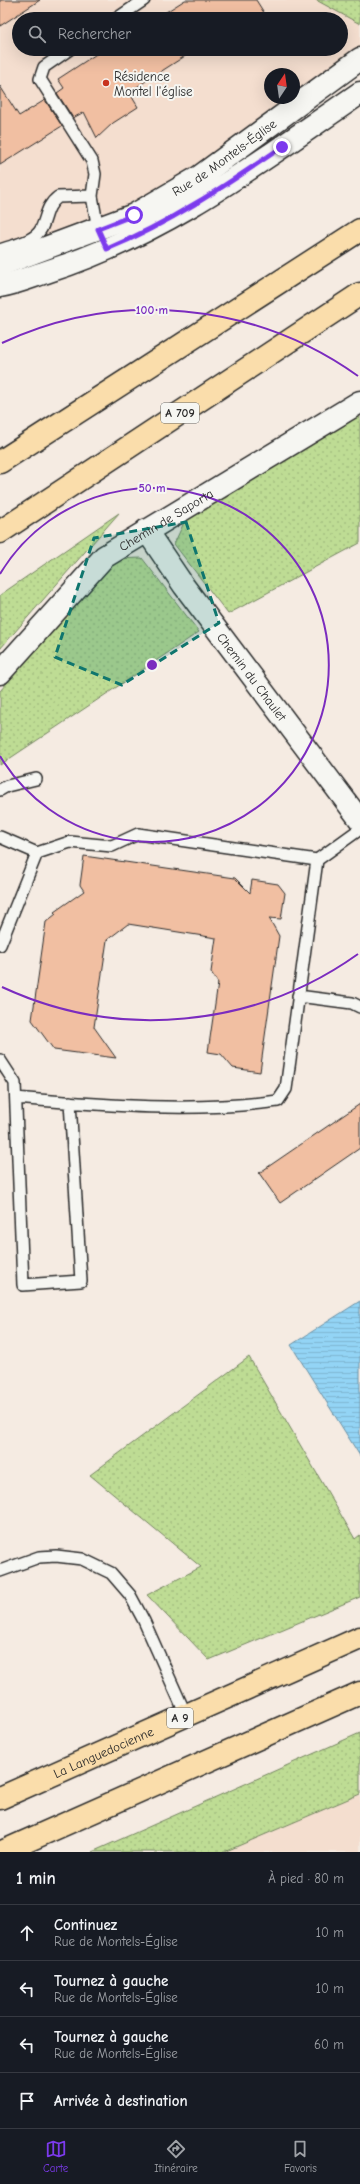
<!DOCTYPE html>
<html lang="fr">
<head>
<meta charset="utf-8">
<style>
	:root { --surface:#171b24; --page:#242831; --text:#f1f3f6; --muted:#9ea1a6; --line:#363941; --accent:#7c3aed }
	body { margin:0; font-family:"Comic Neue",sans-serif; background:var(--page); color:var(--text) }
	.compass { position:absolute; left:264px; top:68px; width:36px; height:36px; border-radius:50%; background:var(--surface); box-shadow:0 4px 16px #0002; rotate:13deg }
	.stop { position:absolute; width:12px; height:12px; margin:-9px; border:3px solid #7c3aed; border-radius:50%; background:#fff }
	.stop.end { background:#7c3aed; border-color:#fff; box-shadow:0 1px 4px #0008 }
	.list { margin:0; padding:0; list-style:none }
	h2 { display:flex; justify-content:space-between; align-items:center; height:52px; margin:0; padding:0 16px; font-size:17px }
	h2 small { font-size:13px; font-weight:400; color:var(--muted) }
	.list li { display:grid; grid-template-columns:26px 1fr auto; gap:12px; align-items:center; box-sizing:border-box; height:56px; padding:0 16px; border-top:1px solid var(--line) }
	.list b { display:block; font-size:15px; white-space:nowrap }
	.list p { margin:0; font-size:13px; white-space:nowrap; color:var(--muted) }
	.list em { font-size:13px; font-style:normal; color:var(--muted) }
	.icon { flex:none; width:22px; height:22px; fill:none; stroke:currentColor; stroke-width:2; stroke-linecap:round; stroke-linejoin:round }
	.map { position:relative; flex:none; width:360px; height:1852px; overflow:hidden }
	.search { position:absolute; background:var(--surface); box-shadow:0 4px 16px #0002; left:12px; right:12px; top:12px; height:44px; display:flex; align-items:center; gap:10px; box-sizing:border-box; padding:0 14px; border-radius:22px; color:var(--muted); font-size:15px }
	.sheet { height:276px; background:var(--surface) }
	nav { display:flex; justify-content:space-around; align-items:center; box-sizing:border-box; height:56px; border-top:1px solid var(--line); background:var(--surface); font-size:11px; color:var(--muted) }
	nav a { display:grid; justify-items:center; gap:2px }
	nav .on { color:var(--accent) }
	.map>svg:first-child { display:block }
</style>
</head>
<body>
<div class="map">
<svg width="360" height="1852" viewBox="0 0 360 1852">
	<defs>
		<pattern id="grass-dots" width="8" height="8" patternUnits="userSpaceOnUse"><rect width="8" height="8" fill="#bedc94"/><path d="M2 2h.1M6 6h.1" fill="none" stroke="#a3bd80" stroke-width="1.8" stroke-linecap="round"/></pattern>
		<pattern id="water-rules" width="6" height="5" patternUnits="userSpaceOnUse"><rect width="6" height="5" fill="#93d4f5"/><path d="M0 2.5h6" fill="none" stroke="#7fb6d2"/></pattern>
	</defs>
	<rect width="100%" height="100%" fill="#f5ebe2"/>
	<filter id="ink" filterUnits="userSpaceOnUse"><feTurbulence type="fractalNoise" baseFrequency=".025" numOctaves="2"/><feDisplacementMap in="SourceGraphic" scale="8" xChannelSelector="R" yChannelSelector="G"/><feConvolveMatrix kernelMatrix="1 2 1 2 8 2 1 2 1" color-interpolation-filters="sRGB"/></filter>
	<g filter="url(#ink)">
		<path fill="#f4decf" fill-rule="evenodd" d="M0,0H360V69L151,207L0,270ZM19,19H341V49H19ZM270,74H294V98H270Z
			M360,1794V1852H224Z"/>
		<path fill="url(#grass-dots)" stroke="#748460" d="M316,0H360V24Z
			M360,412V543L228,614L174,544L188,514Z
			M119,513L0,649V595Z
			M142,558L199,632L0,765V691L114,559Z
			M249,1357L355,1539L360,1535V1597L209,1660L147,1595L201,1567L90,1475Z
			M360,1733V1794L224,1852H92Z"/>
		<path fill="url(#water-rules)" stroke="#6990a4" d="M360,1301V1456L291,1345Z"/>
		<path fill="#f1bfa2" stroke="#2b2b2b" d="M0,0H40L0,26Z
			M185,0H256L268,19H155Z
			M104,49H196L129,92L138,107L113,123L97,138L84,112L73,118L57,93L64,88L58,79Z
			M0,86L19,116L45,100L62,126L0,165Z
			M84,856L235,878L250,893L252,880L278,884L285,893L281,919L269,918L279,936L260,1072L233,1068L221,1054L208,1052L218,983L211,972L216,938L128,924L107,940L94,1027L116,1058L54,1050L32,1020L46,922L56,914L54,912L84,891L80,885Z
			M360,1104V1148L280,1203L259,1173Z"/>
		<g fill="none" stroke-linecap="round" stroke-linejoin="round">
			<g stroke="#2b2b2b" stroke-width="14">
				<path id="service" d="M116,19L144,0
					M70,49L44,67L40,79L92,161L95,174L92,196L98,229
					M0,250C13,245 34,242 41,229C47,217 46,206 58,197L92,196
					M0,790L7,786L36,779
					M0,837L37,853
					M0,945L37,853L70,842L112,846L138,834L317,860L360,829
					M298,996L352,1003L360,1007
					M0,1060L15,1083L23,1285L81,1281L70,1102
					M16,1098C101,1105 193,1113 278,1101L286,1089L317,860
					M0,1571L39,1557L56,1556L82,1559L111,1573L130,1595L144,1621L186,1715"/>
			</g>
			<g stroke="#2b2b2b" stroke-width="24">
				<g id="minor">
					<path id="s1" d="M146,530L184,586L360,820"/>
				</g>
			</g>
			<g stroke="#2b2b2b" stroke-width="25">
				<g id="tertiary">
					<path id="s2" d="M0,673L104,557L360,402"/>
				</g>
			</g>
			<g stroke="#2b2b2b" stroke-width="25">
				<g id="secondary">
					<path id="s3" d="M0,265L134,215L199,177L360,59"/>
					<path d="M0,286C17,283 33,276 49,271C165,234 261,161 360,93"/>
				</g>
			</g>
			<g stroke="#2b2b2b" stroke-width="25">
				<g id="motorway">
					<path d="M0,462L360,230"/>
					<path d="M0,532L360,294"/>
					<path id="s4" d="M0,1798L360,1638"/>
					<path d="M2,1852L360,1693"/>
				</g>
			</g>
			<use href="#service" stroke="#f6f6f2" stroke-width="11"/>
			<use href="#minor" stroke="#f6f6f2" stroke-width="21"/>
			<use href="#tertiary" stroke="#f6f6f2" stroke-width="22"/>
			<use href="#secondary" stroke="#f6f6f2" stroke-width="22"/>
			<use href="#motorway" stroke="#faddab" stroke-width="22"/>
		</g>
	</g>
	<g fill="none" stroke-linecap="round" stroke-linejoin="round" filter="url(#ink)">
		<path stroke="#7c3aed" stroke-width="5" d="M134,215L98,229L107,249C170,223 226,185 282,147"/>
	</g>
	<path fill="#0f766e" fill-opacity="0.2" stroke="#0f766e" stroke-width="3" stroke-dasharray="8 5" stroke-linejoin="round" d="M186,522L219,623L122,685L55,657L94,538Z"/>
	<g fill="none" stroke="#7b2cbf" stroke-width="2">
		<path d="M0 574A177 177 0 1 1 0 756"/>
		<path d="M358 954A355 355 0 0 1 2 987M2 343A355 355 0 0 1 358 376"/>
	</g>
	<circle fill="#c8321e" stroke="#f6f6f2" stroke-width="1.5" cx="106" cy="83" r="4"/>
	<g text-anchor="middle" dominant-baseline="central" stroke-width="4" stroke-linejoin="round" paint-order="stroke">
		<g fill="#f6f6f2" stroke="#686867" stroke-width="1">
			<rect x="161" y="403" width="38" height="20" rx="3"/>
			<rect x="167" y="1708" width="26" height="20" rx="3"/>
		</g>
		<g font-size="12" font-weight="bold" fill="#2b2b2b">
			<text x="180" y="413">A 709</text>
			<text x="180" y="1718">A 9</text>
		</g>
		<g font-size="13" fill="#2b2b2b" stroke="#f6f6f2" text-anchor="start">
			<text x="114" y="76">Résidence<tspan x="114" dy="15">Montel l'église</tspan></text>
		</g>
		<g font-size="13" fill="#2b2b2b" stroke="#f6f6f2">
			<text stroke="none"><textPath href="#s3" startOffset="250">Rue de Montels-Église</textPath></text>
			<text stroke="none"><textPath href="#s2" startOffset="228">Chemin de Saporta</textPath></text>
			<text stroke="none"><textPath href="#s1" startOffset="181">Chemin du Chaulet</textPath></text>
			<text stroke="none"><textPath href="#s4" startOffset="113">La Languedocienne</textPath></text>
		</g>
	</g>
	<circle cx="152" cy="665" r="6" fill="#7b2cbf" stroke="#f6f6f2" stroke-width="2"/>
	<g font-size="12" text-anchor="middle" font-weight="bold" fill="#7b2cbf" stroke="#f6f6f2" stroke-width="4" stroke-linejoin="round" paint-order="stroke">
		<text x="152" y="314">100 m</text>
		<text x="152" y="492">50 m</text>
	</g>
</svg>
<svg class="compass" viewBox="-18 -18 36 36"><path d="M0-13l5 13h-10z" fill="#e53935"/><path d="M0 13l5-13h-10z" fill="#9ea1a6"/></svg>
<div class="stop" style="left:134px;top:215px"></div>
<div class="stop end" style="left:282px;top:147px"></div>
<div class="search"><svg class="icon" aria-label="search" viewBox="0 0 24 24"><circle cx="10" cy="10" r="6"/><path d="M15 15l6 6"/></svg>Rechercher</div>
</div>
<section class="sheet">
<h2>1 min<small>À pied · 80 m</small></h2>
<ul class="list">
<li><svg class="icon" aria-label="ahead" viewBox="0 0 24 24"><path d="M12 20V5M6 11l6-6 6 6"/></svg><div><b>Continuez</b><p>Rue de Montels-Église</p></div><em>10 m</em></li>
<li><svg class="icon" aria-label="left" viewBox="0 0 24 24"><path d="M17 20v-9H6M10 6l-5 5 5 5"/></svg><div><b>Tournez à gauche</b><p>Rue de Montels-Église</p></div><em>10 m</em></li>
<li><svg class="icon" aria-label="left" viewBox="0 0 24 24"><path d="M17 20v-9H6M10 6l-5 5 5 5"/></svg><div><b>Tournez à gauche</b><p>Rue de Montels-Église</p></div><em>60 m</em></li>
<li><svg class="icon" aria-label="arrive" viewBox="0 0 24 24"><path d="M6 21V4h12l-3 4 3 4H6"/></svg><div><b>Arrivée à destination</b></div></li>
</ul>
</section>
<nav>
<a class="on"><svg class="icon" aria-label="map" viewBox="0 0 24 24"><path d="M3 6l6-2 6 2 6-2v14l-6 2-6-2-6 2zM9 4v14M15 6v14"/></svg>Carte</a>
<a><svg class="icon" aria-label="directions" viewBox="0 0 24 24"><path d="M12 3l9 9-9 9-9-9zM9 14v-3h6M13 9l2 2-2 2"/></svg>Itinéraire</a>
<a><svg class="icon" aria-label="saved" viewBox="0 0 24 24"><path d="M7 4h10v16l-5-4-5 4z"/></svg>Favoris</a>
</nav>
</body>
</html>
